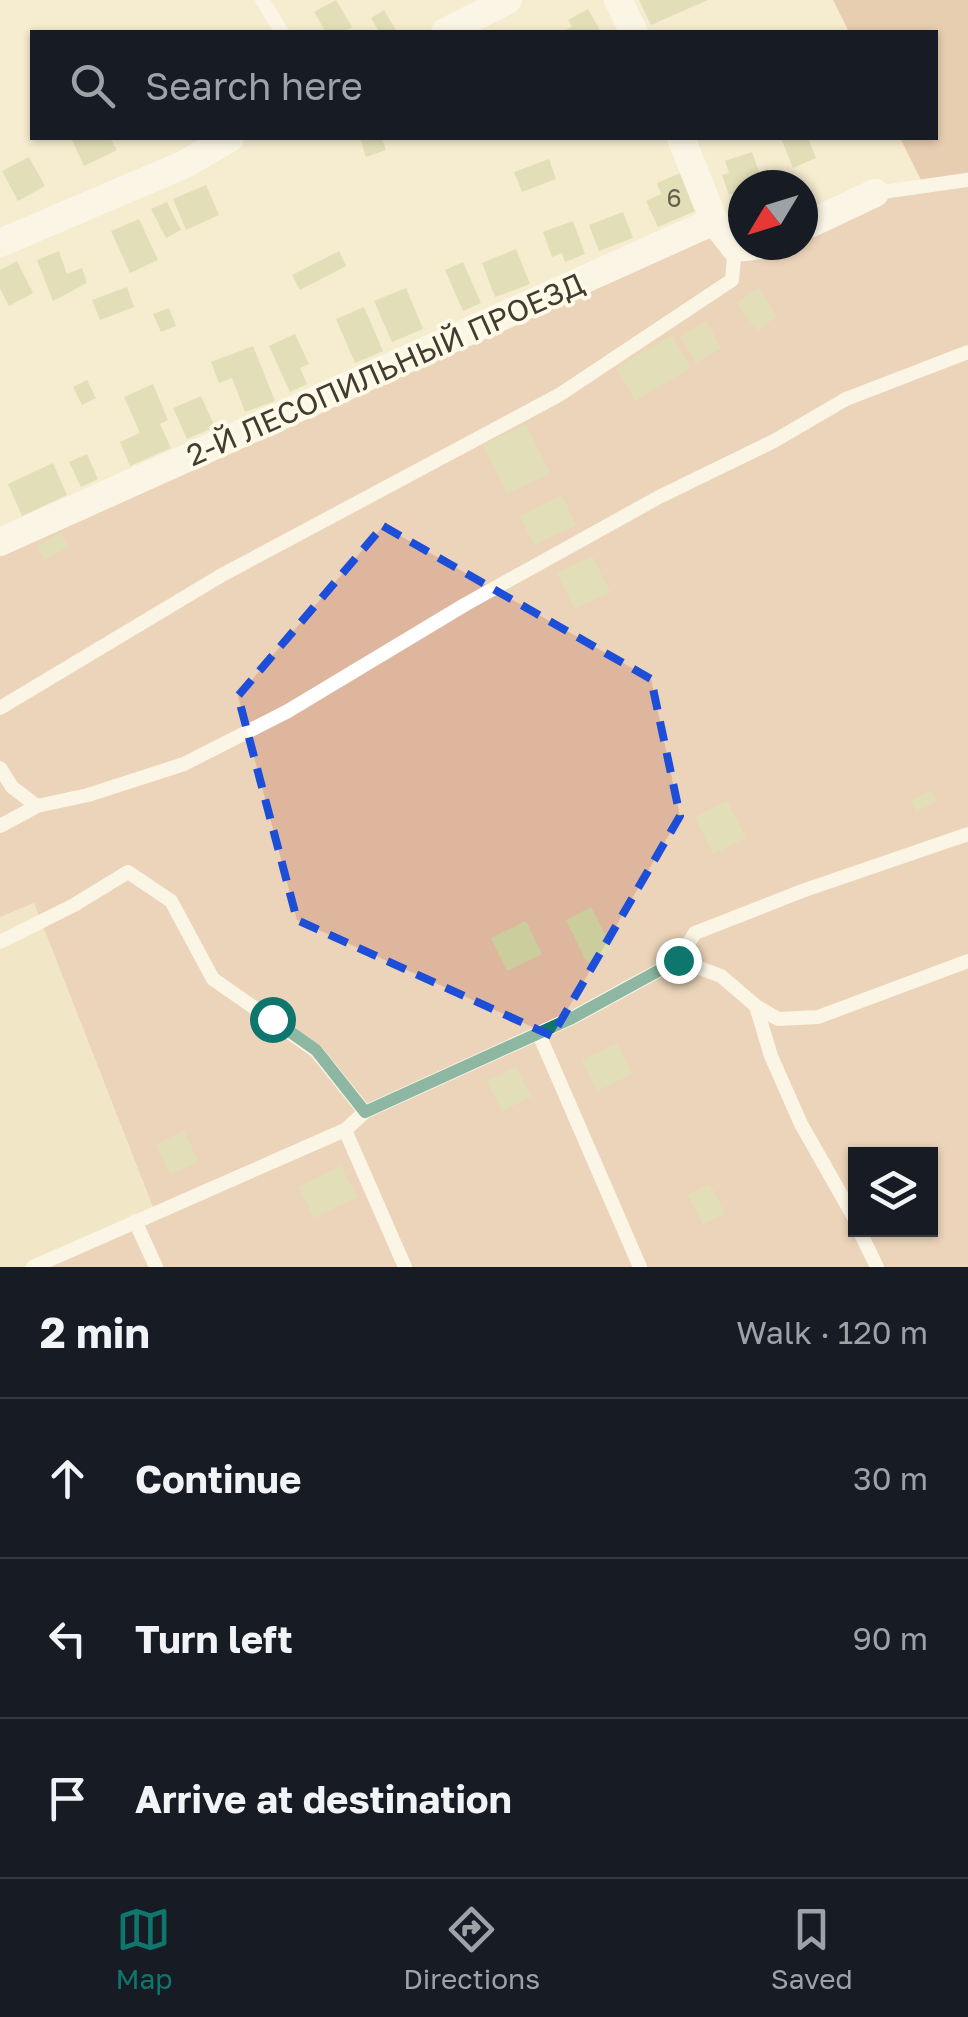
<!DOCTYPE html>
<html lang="en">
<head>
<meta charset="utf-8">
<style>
	:root { --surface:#171b24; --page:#242831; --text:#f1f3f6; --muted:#9ea1a6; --line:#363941; --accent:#0f766e }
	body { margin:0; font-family:"Golos Text",sans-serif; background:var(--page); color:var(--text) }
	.controls { position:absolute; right:30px; bottom:30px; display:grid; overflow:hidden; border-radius:0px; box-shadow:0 2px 8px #0004 }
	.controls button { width:90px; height:90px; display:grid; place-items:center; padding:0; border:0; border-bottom:2px solid var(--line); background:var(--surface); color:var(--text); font:50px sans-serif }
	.compass { position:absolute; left:728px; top:170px; width:90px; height:90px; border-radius:50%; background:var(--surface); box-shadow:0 2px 8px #0004; rotate:232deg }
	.stop { position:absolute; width:30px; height:30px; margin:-22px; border:8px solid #0f766e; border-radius:50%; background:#fff }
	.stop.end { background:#0f766e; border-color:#fff; box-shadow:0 2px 10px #0008 }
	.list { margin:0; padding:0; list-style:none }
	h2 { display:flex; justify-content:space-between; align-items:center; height:130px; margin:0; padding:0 40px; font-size:42px }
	h2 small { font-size:32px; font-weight:400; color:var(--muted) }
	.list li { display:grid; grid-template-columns:65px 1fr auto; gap:30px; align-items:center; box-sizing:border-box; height:160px; padding:0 40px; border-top:2px solid var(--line) }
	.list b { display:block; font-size:38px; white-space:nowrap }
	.list em { font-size:32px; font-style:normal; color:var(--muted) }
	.icon { flex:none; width:55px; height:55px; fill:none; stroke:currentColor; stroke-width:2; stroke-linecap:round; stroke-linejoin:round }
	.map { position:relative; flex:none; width:968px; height:1267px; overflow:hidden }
	.search { position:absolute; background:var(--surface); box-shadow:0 2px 8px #0004; left:30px; right:30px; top:30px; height:110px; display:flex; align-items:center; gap:25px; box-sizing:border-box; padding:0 35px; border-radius:0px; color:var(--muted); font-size:38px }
	.sheet { height:610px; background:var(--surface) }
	nav { display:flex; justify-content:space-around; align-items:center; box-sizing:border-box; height:140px; border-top:2px solid var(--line); background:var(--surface); font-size:28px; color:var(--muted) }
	nav a { display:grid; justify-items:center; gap:5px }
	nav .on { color:var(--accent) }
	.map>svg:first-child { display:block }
</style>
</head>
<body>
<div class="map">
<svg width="968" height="1267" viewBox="0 0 968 1267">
	<rect width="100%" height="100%" fill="#f5ecd0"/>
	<path fill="#ece0bd" d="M34,903L158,1221L47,1267H0V917Z"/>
	<path fill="#deb69d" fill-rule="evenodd" d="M968,172V1267H47L158,1220L34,903L0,917V555L711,230L757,255L778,245H803V234L921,180ZM856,1154H930V1230H856Z"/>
	<path fill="#d7a98d" d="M833,0H968V172L921,180L900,138H936V32H849Z"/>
	<path fill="#cbce9c" d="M336,0L352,27L343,32H326L314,12Z
		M639,0H708L651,25Z
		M588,9L601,32H561L572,27L568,20Z
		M384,10L396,30L392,32H379L371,18Z
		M71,138H110L117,150L84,166Z
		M360,138H382L386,150L366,157Z
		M781,138H808L816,158L793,168Z
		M752,152L763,183L743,185V190L729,195L722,175L729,173L725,161Z
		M29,157L45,186L18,201L2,171Z
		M549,159L556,179L522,192L514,172Z
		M683,172L700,209L658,227L646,201L661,194L657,183Z
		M206,185L219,215L186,230L173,199Z
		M167,202L181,230L166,238L151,209Z
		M623,212L633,238L599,251L589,225Z
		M139,219L158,260L130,273L111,231Z
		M573,221L585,254L565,262L562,253L552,257L543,232Z
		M516,249L530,284L495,297L482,263Z
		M59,251L67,274L82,268L87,283L53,301L37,260Z
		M339,251L346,266L300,290L292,275Z
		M17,261L33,293L9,306L0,289V270Z
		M463,262L481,303L463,311L445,270Z
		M127,287L134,307L100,320L92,300Z
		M406,288L423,329L392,342L374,301Z
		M758,288L777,316L757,331L737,303Z
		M364,307L383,351L355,363L336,319Z
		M169,308L176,326L161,332L153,314Z
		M706,321L721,348L696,363L680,336Z
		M295,334L309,364L300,368L307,384L290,392L269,346Z
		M672,335L691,368L635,401L616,368Z
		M253,346L275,401L245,412L232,378L219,383L211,362Z
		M87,380L96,398L82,405L73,387Z
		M153,384L168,420L160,424L171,448L130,466L120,442L140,433L124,397Z
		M201,396L215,427L187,439L173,408Z
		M526,424L550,473L507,494L483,445Z
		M87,454L98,479L81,487L69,462Z
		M53,463L67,495L22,516L8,484Z
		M562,495L576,525L534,545L520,516Z
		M62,533L69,547L44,559L37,546Z
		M592,556L610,592L575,609L557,573Z
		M932,790L937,801L916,812L911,801Z
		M727,801L746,838L713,854L695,817Z
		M591,907L613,950L587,963L566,920Z
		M526,921L542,954L507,971L491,938Z
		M617,1043L632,1074L597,1091L582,1060Z
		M516,1067L531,1097L502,1111L487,1081Z
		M184,1131L198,1161L171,1175L156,1145Z
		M341,1166L357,1197L314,1218L299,1187Z
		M710,1184L725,1214L703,1224L688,1195Z"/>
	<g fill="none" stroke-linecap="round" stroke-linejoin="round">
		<path stroke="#fff" stroke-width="14" d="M262,0L282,32
			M875,193L968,180
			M0,708L222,575L559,395L732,280L735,248
			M0,768L12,787L37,806L88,795L184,764L288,711L466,604L659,497L774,441L846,399L968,352
			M0,826L37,806
			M0,942L74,905L128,872L171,901L213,979L316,1051L365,1112
			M678,960L695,933L802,891L968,834
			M756,1006L771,1056L801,1124L856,1221
			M538,1032L640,1267
			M345,1130L405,1267
			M135,1221L156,1267
			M859,1230L877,1267
			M33,1267L345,1130L365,1112L572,1018L678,960L721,976L756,1006L778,1019L818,1017L968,961"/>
		<path stroke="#fff" stroke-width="28" d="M618,0L634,32
			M445,32L508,0
			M681,138L714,221
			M803,227L875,193
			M0,243L183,165L230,138
			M0,542L714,221L735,248L763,245"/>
	</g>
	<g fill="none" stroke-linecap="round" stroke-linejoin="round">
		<path stroke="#0f766e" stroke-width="12" d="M272,1019L316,1050L365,1112L572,1018L678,960"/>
	</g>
	<path d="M0 0H968V1267H0ZM383,526L651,679L680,816L552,1036L297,920L238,696Z" fill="#f5ecd0" fill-opacity=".55" fill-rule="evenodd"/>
	<path fill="none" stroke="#1d4ed8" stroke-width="8" stroke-dasharray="20 12" stroke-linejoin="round" d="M383,526L651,679L680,816L552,1036L297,920L238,696Z"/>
	<g text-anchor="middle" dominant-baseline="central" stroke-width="8" stroke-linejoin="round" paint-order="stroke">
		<g font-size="25" fill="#63604c">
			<text x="674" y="197">6</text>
		</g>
		<g font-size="30" fill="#403c31" stroke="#fff9e8">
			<text transform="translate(385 369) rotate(-24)">2-Й ЛЕСОПИЛЬНЫЙ ПРОЕЗД</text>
		</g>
	</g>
</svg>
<div class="controls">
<button><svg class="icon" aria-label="layers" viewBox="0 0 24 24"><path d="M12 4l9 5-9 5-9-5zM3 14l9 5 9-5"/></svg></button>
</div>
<svg class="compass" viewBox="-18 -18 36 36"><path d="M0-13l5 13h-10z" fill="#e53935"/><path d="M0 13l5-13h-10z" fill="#9ea1a6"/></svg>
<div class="stop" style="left:272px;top:1019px"></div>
<div class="stop end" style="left:678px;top:960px"></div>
<div class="search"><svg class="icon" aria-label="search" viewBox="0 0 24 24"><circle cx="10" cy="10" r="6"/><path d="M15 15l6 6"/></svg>Search here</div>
</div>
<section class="sheet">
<h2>2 min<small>Walk · 120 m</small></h2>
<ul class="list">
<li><svg class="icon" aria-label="ahead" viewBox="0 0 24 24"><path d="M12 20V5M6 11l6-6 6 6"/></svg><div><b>Continue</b></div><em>30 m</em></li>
<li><svg class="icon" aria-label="left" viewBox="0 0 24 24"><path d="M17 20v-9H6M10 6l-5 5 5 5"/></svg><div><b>Turn left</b></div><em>90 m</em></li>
<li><svg class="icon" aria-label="arrive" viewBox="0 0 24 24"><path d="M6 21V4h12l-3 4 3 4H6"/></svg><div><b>Arrive at destination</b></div></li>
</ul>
</section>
<nav>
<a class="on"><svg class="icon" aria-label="map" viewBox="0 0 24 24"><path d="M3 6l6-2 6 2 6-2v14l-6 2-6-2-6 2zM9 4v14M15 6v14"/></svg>Map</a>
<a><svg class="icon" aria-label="directions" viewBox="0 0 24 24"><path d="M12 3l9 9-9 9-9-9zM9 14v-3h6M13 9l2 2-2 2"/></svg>Directions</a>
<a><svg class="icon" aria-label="saved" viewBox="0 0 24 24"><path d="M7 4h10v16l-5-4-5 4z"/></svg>Saved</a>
</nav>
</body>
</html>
